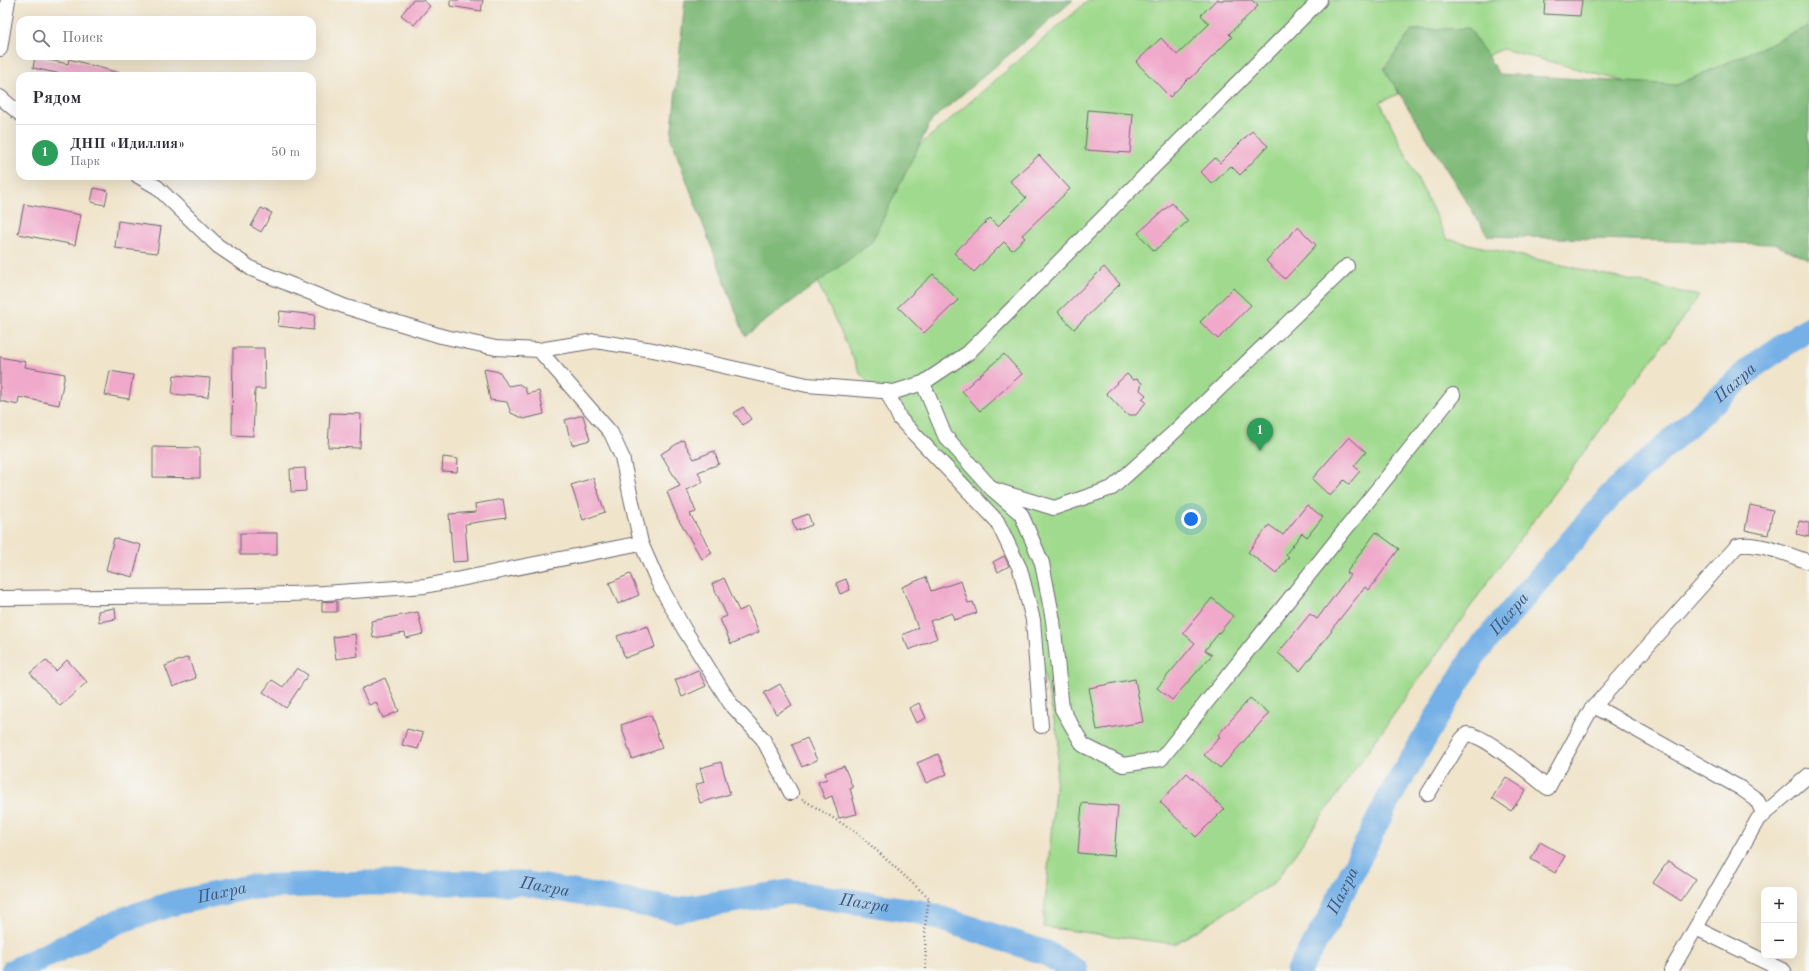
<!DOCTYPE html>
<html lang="ru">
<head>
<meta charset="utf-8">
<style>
	:root { --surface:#fff; --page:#f2f2f3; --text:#2b2b33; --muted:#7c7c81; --line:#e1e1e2; --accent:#b5179e }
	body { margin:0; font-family:"Old Standard TT",serif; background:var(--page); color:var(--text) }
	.controls { position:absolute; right:12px; bottom:12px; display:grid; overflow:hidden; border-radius:8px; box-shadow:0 4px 16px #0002 }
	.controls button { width:36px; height:36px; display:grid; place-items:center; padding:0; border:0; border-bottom:1px solid var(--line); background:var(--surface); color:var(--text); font:20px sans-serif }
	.you { position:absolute; left:1191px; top:519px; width:14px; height:14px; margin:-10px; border:3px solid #fff; border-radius:50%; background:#1a73e8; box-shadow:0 0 0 6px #1a73e833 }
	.badge { display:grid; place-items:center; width:26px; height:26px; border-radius:50%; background:var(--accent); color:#fff; font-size:13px; font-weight:700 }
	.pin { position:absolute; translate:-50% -33px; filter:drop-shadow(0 1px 2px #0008) }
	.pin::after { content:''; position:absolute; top:21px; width:14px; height:12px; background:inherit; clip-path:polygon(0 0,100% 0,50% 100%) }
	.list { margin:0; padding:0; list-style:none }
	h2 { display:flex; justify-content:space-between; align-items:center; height:52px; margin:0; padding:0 16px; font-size:17px }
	h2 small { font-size:13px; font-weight:400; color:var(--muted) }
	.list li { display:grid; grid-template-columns:26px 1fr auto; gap:12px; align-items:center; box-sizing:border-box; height:56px; padding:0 16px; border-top:1px solid var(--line) }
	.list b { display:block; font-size:15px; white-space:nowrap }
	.list p { margin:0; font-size:13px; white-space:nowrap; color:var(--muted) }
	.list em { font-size:13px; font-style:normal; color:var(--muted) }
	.icon { flex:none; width:22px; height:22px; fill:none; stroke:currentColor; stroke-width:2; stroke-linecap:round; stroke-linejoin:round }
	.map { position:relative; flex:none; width:1809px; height:971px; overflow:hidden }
	.search { position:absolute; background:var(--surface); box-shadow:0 4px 16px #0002; left:16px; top:16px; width:300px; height:44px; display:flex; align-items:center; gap:10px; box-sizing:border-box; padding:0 14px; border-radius:12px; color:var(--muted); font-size:15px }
	.panel { position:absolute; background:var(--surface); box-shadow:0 4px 16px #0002; left:16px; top:72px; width:300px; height:108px; border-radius:12px }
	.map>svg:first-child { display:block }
</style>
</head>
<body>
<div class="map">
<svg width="1809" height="971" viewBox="0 0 1809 971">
	<rect width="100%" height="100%" fill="#f6f6f2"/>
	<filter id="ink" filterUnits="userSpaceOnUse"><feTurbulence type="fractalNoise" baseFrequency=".025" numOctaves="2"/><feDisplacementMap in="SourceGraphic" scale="8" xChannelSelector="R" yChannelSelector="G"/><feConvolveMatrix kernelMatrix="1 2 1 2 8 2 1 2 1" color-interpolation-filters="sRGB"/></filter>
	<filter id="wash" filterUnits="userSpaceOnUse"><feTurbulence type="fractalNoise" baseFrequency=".012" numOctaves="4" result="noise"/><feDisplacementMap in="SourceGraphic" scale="16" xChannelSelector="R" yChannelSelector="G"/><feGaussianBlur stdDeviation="0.9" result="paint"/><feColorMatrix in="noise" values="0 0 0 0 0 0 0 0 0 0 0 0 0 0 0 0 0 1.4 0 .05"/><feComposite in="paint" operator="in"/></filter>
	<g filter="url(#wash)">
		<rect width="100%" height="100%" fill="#f0e4cb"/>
		<path fill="#a0da8e" stroke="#617e64" d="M1089,0H1809V48L1697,101L1503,49L1380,102L1447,239L1699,296L1483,589L1275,882L1175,944L1043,927L1059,742L1011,527L861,375L801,247Z"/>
		<path fill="#80ba79" stroke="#516e5a" d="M685,0H1073L931,121L871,243L745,336L671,139Z
			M1809,26V259L1773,244L1488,236L1384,69L1412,30L1469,28L1499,74L1677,85Z"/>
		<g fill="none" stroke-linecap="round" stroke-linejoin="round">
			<g stroke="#75b0e6" stroke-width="25">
				<path id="s1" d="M13,971L119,921L174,903L249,887L370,883H522L676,910L789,892L921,912L1046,953L1076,971"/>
				<path id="s2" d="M1298,971L1328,921L1390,796L1474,655L1612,494L1755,365L1809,328"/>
			</g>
		</g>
		<g id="blocks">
			<path fill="#f0a9ca" d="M413,0H423L430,6L414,25L401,15Z
				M450,0H483L481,11L450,6Z
				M1216,0H1252L1258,6L1229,34L1232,37L1190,79L1189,78L1170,97L1136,62L1161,38L1177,55L1209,24L1201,15Z
				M1545,0H1582L1580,16L1544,14Z
				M35,57L68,64L69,59L119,73V76H70L33,68Z
				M1088,110L1133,114L1130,153L1085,150Z
				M1252,131L1268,146L1240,175L1231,166L1212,184L1201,172L1215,158L1220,163Z
				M1039,155L1070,189L1022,235L1025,238L1012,250L1004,242L974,272L954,253L990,218L998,226L1026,198L1010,181Z
				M94,188L108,191L105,205L91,202Z
				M1172,203L1188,221L1154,251L1138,233Z
				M24,204L81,215L75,245L18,234Z
				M261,208L272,213L261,232L251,226Z
				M118,221L161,227L157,253L115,248Z
				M1298,227L1316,245L1285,279L1266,261Z
				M1104,267L1120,284L1074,329L1058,312Z
				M933,274L958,300L924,333L898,307Z
				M1233,288L1251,305L1218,339L1200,322Z
				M280,311L315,315L313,330L278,326Z
				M233,348H264L265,389H255L253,436L232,435Z
				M1004,354L1022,374L980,411L962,391Z
				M0,357L26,362L25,367L65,374L59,405L19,397L18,405L0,401Z
				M484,369L500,372L508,386L519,384L525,388L527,394L539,391L544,414L524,419L511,413L507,402L490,400Z
				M110,371L133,375L129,399L105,395Z
				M1127,374L1133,380L1137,379L1142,383L1140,390L1146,395L1142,399L1146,402L1136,415H1127L1106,393Z
				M174,375L210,378L208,397L172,394Z
				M743,407L751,419L743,425L734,413Z
				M330,413L361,414L360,448L328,447Z
				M583,415L590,440L572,445L565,420Z
				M1349,437L1366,452L1354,466L1360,471L1349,484L1344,480L1330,496L1312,479Z
				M683,440L694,459L714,451L719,464L698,472L703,482L687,490L696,512L690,514L712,553L702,559L678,519L667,492L680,486L661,454Z
				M153,447L200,448V478L153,477Z
				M443,457L458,459L457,472L442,471Z
				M305,468L306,491L291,492L290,469Z
				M593,478L605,512L583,520L571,485Z
				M503,499L506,518L465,524L468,561L453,562L449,514L476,512L475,504Z
				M1307,505L1323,517L1307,537L1302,533L1286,554L1289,557L1276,574L1248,552L1269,525L1283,535Z
				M1750,505L1773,510L1768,535L1745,530Z
				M808,514L812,525L796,531L792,520Z
				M1799,521L1809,523V537L1796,534Z
				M1376,532L1399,549L1369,590L1365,587L1331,630L1332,631L1300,671L1278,653L1310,614L1317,619L1350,575L1346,573Z
				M240,533H277V555H240Z
				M114,538L141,545L133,577L106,570Z
				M1004,556L1009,566L998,572L993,562Z
				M630,574L639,595L618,604L609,583Z
				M926,577L931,591L961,581L968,603L973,602L977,613L954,620L952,613L930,621L937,638L909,650L902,635L918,628L902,587Z
				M724,578L739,611L748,607L759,632L731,644L720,619L727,616L712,584Z
				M846,579L850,590L840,594L836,583Z
				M1212,598L1233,616L1205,650L1212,655L1172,700L1157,688L1195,643L1183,633Z
				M337,601V612H322V602Z
				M115,608L116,619L99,622L98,611Z
				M418,612L423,634L406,638L405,633L373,638L371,621Z
				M648,626L655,647L625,658L617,636Z
				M355,634L358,656L336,659L333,637Z
				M188,657L196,678L173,687L165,666Z
				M46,660L56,671L67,660L87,682L60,706L30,673Z
				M297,668L308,675L286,708L263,692L272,680L283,687Z
				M698,670L706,686L682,697L675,680Z
				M385,678L399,711L383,718L376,702L369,705L361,689Z
				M1135,679L1143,722L1097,730L1089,688Z
				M780,684L792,705L776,714L764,693Z
				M1250,698L1269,713L1220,768L1204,755L1220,737L1218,735Z
				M919,703L926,718L916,723L909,708Z
				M651,715L662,748L632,759L621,725Z
				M407,729L423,733L418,749L402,745Z
				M807,738L817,760L802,767L792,745Z
				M938,754L947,774L926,783L917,763Z
				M721,762L730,794L700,803L695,785L704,782L700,768Z
				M844,766L853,788H850L857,814L839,818L832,796L825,799L818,782L827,779L825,773Z
				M1187,773L1224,809L1196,837L1160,802Z
				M1506,777L1526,790L1511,811L1492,798Z
				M1082,803L1118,806L1114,856L1078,853Z
				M1540,842L1565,856L1555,873L1531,859Z
				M1668,861L1696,879L1681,901L1653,883Z"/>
		</g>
	</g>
	<g filter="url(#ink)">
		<use href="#blocks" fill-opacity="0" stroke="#6a666d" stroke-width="1"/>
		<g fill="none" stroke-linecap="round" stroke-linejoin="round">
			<g stroke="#6a666d" stroke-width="16">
				<path id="street" d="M0,49L8,0
					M0,97L20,114
					M138,176L157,187L218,246L252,269L346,307L441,336L496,348L539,350L595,341L653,350L807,385L894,392L923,383L968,353L1320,0
					M539,350L611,433L622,457L641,543L658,582L684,629L730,703L763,739L791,793
					M923,383L945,436L992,489L1054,508L1112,488L1171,435L1347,266
					M887,391L900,419L997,521L1020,569L1033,620L1041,726
					M992,489L1021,514L1042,563L1053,620L1062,709L1083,745L1123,765L1161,759L1453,395
					M0,598L215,596L324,593L425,586L641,543
					M1594,706L1742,789L1757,800L1764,815
					M1428,794L1462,739L1467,734C1486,735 1531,775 1548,788L1590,711L1737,546C1754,540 1791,556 1809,562
					M1696,928L1784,971
					M1671,971L1758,819L1809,775"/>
			</g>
			<path stroke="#6a666d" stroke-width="2.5" stroke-dasharray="1 3" stroke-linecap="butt" d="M802,799L856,832L929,898L925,927L926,971"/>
			<use href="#street" stroke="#fff" stroke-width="14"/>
		</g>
	</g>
	<g text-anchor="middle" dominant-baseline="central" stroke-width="4" stroke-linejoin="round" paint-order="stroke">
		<g font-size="17" font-style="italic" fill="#3f5477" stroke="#f6f6f2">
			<text stroke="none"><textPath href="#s2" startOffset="740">Пахра</textPath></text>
			<text stroke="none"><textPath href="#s2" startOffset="416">Пахра</textPath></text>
			<text stroke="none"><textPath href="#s1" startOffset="548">Пахра</textPath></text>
			<text stroke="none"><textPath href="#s2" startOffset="92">Пахра</textPath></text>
			<text stroke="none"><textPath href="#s1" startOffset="224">Пахра</textPath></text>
			<text stroke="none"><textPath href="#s1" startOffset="872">Пахра</textPath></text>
		</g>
	</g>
</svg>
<div class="controls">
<button>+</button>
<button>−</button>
</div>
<div class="you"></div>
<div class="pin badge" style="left:1260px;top:451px;background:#2e9e5b">1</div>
<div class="search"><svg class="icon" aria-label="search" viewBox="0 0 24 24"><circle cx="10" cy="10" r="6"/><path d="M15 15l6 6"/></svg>Поиск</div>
<section class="panel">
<h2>Рядом<small></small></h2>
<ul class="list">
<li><span class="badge" style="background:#2e9e5b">1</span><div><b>ДНП «Идиллия»</b><p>Парк</p></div><em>50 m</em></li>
</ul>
</section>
</div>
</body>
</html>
